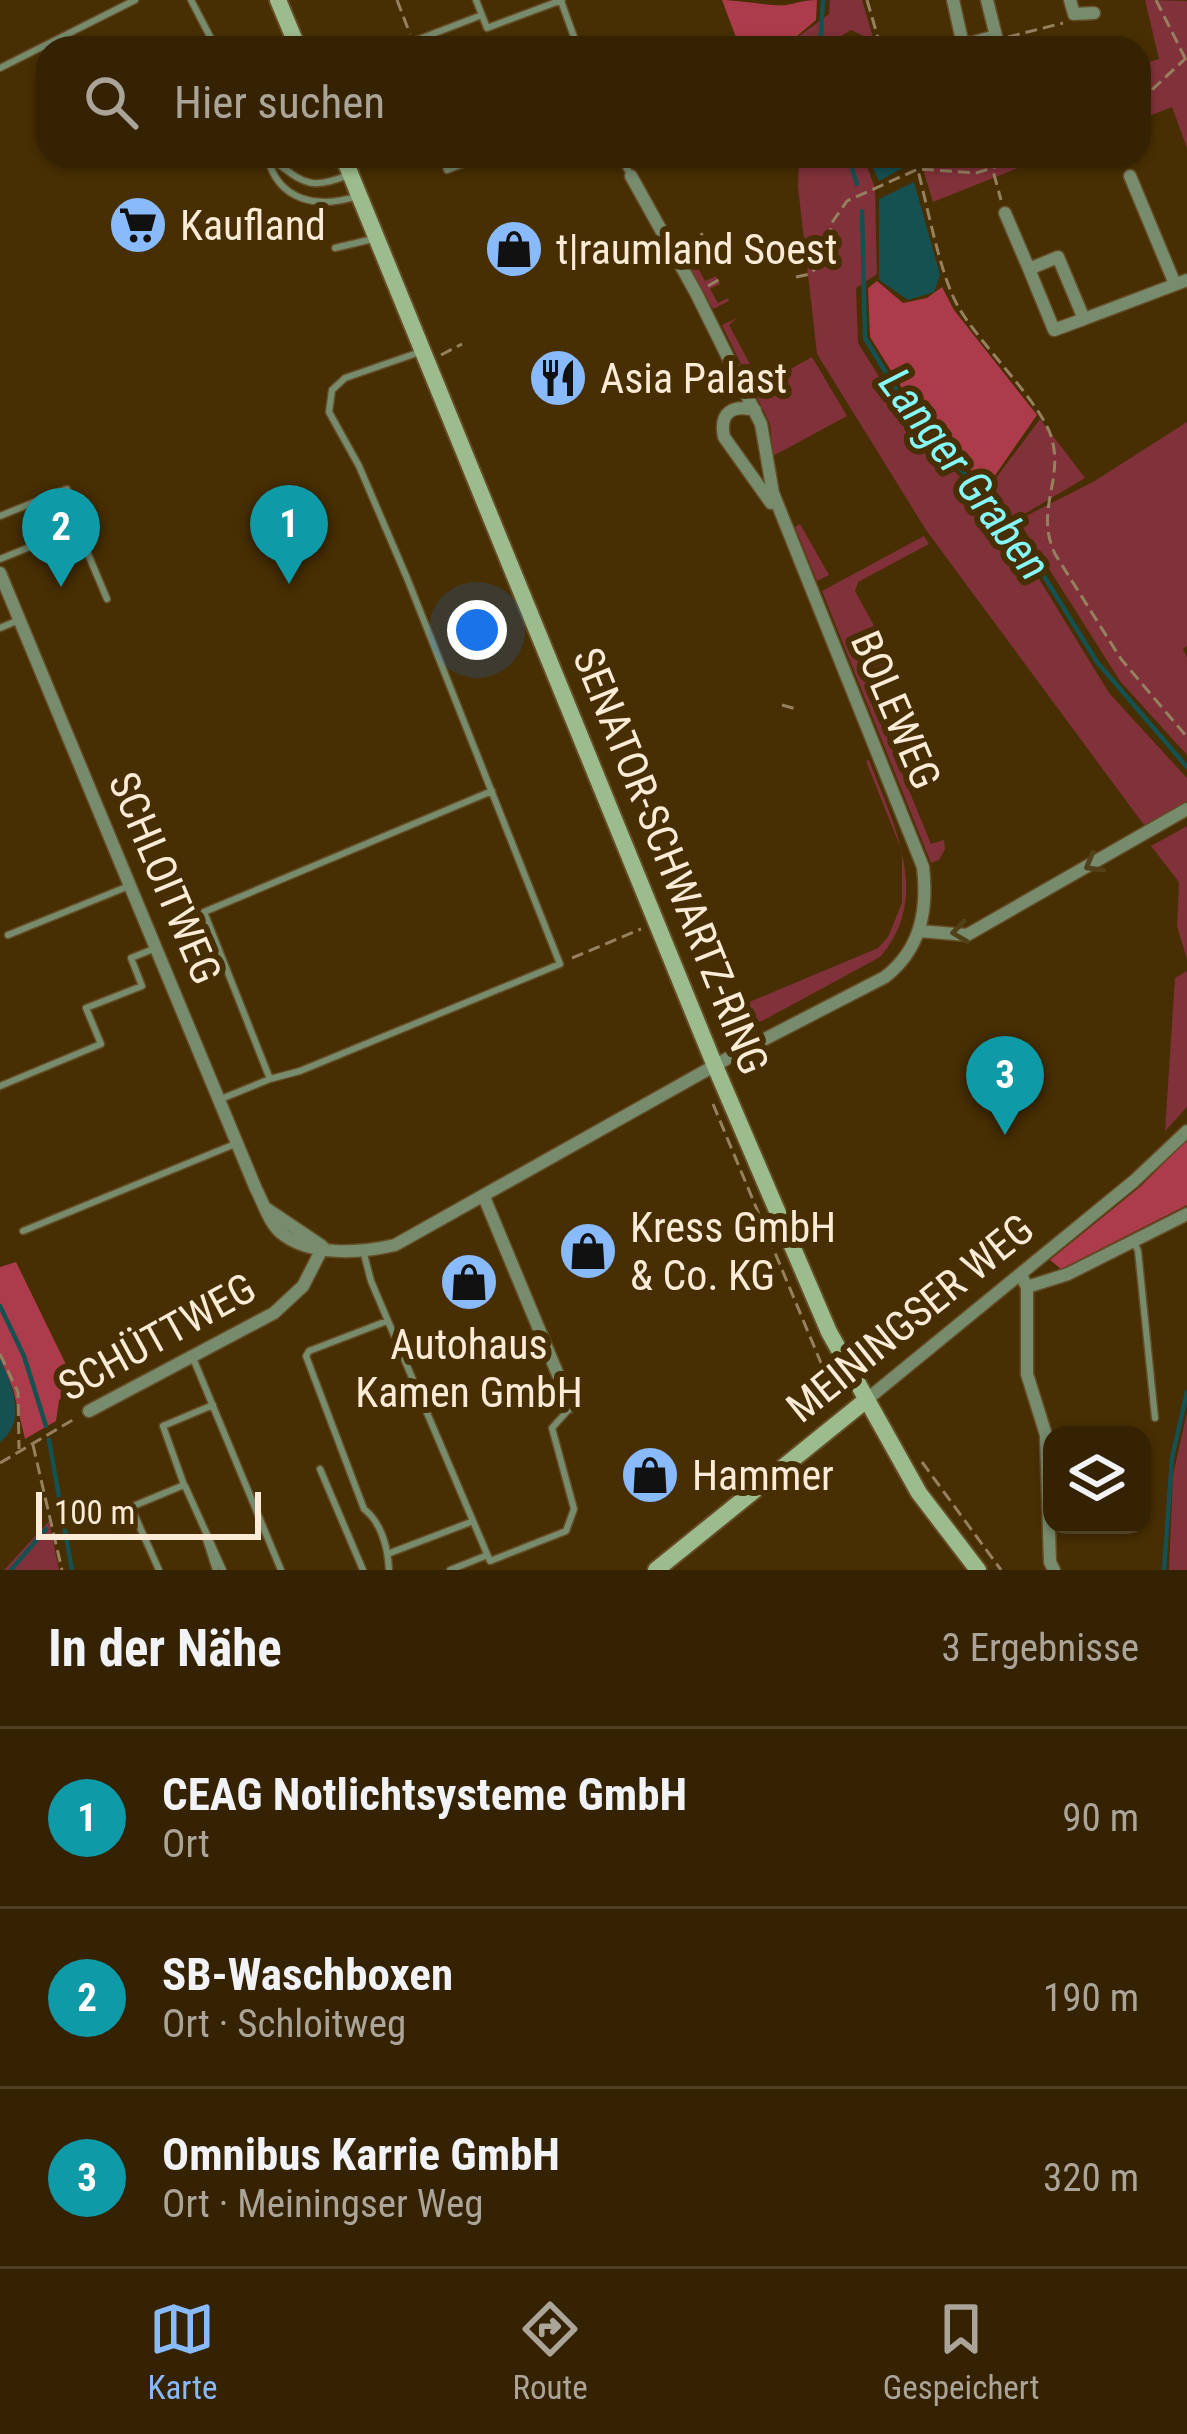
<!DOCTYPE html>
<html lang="de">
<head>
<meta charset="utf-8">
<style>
	:root { --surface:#352202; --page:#3d2a0c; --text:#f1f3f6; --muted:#aaa499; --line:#4f3f24; --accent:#89bafc }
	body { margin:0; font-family:"Roboto Condensed",sans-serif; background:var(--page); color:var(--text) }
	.controls { position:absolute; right:36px; bottom:36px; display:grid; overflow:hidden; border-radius:24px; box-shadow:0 3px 9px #0004 }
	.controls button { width:108px; height:108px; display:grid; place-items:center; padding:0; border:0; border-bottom:3px solid var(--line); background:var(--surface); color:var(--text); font:60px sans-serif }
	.scale { position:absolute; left:36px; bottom:30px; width:225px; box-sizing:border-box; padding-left:12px; border:6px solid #fcecd7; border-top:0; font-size:33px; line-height:42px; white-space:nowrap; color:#fcecd7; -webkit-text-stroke:9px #472e03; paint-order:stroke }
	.you { position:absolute; left:477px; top:630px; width:42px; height:42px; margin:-30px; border:9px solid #fff; border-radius:50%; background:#1a73e8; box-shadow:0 0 0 18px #1a73e833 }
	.badge { display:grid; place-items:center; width:78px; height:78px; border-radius:50%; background:var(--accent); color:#fff; font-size:39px; font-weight:700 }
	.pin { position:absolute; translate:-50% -99px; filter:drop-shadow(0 3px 6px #0008) }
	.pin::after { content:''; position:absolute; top:63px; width:42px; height:36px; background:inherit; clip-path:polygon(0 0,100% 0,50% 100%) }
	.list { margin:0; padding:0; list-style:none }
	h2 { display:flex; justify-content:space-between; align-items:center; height:156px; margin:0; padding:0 48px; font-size:51px }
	h2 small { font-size:39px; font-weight:400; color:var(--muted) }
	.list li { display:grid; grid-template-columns:78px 1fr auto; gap:36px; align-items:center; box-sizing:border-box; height:180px; padding:0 48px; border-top:3px solid var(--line) }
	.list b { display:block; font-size:45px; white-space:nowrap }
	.list p { margin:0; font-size:39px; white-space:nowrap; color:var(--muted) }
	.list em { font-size:39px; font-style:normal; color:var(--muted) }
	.icon { flex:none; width:66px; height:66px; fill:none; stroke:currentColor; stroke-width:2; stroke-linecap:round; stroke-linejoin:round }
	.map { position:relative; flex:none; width:1187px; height:1570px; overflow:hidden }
	.search { position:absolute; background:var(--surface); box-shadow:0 3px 9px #0004; left:36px; right:36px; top:36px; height:132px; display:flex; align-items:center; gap:30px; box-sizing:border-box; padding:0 42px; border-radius:36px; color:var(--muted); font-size:45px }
	.sheet { height:696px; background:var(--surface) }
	nav { display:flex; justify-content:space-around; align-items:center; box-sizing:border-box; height:168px; border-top:3px solid var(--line); background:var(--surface); font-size:33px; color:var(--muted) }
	nav a { display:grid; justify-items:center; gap:6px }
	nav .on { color:var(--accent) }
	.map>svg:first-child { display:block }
</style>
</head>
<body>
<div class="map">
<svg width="1187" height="1570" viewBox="0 0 1187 1570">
	<rect width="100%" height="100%" fill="#472e03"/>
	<path fill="#80313a" d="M830,0H862L874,41L851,30L838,38V48H783L829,14Z
		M1145,0L1187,1V148L1172,107L1139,120V65L1159,59Z
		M799,156H863L875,188L877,274L856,288L858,343L912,429L981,498L1040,419L1085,478L1006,525L1109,693L1187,778V802L1144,825L926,530L817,354L798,187Z
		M919,156H1048L933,202Z
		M687,248L705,281L716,276L720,284L710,289L718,303L728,298L729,301L713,309L681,251Z
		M737,318L729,325L761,385L812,357L847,416L773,456L770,424L722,325Z
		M1187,422V646L1183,649L1187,657V755L1120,681L1018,520L1093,482Z
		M800,524L829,575L817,581L795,527Z
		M924,536L929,544L858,582L855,591L899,671L868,690L931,844L944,840L945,849L939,860L931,863L822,591Z
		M869,760C893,824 933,896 880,957L764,1020L744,1027L723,1026L716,1016L878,948L888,937L902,903V851L866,761Z
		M1187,826V959L1177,926L1179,882L1151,846Z
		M1187,971V1107L1165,1131L1175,978Z
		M1187,1412V1570H1169L1173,1475Z
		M49,1521L59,1570H4Z"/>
	<path fill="#ac3c4b" d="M722,0C739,0 775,7 786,5C797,3 805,0 817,0L816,20L783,48H740Z
		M877,281L903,303L927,298L942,287L954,310L1037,415L987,487L920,417L870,337L868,288Z
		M1187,1140V1205L1061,1269L1050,1260L1141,1186Z
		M16,1262L76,1385L66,1388L59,1401L56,1421L25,1439L13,1389L0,1358V1267Z"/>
	<path fill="#165152" d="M868,156H906L908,165L879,181Z
		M914,182L940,275L934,292L908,300L879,280V199Z
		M0,1358C12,1386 28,1420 0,1442Z"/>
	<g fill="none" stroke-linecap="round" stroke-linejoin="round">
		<path stroke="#165152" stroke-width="4.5" d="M820,48L823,0
			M848,156L857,184
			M862,211L865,338L915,421L1010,521L1097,662L1187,767
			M0,1306L24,1356L46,1426
			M49,1440L72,1570
			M11,1570L46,1529
			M1164,1570L1172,1458L1187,1392"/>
		<g stroke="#644c25" stroke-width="9">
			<path id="lane" d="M191,0L216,48
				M476,0L487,28L562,0
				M561,1L578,48
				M396,48L482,15
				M0,68L135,0
				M267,156C278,202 318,209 358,196
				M385,156L391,160L402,156
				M443,156L447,170L484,156
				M620,156L631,176
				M270,158C302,181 308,192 348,175
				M350,165L370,156
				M335,248L373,239
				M420,352L345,378L332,390L329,412L359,466L407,578L560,964L300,1071L270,1079L204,912L492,791
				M0,516L67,489L78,516L77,528
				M0,559L77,528L107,599
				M0,628L19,620
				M8,935L129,886
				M0,1086L101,1044L86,1008L142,986L131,958L156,948
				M221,1099L270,1079
				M23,1231L235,1144
				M1134,1241L1138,1251L1155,1418
				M364,1254L371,1281L490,1561L566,1531L574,1509L552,1428L571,1407
				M387,1321L309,1351L306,1356L364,1509C382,1523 388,1549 389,1570
				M193,1358L281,1570
				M320,1469L363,1570
				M185,1486L223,1570
				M206,1539L216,1570
				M390,1553L471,1522
				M159,1570L131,1507L184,1485L163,1426L213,1405
				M450,1570L485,1556"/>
		</g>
		<g stroke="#644c25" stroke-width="15">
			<path id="street" d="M953,0L963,45L996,36L987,0
				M1070,0L1074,14L1094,13
				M1130,176L1175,284
				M1005,213L1029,269L1058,257L1084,319L1187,280
				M1029,269L1054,330L1084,319
				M755,410C732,404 719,413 724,437L771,503
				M0,573L256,1189C263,1202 269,1222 280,1232C309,1257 361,1253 395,1245L730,1057L885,977C921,949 928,910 923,867L773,493L761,424L696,293L631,176
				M919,931L967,935L1187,809
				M484,1197L571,1406
				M267,1209L322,1246
				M1021,1275L1027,1287V1374L1046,1435L1050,1562L1054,1570
				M1027,1287L1068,1274L1187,1214
				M865,1401L1134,1181L1187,1131
				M89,1411L274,1313L303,1286L323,1247"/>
		</g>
		<g stroke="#644c25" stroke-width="20">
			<path id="secondary" d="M278,0L298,48
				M343,156L715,1066L829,1332L919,1493L978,1570
				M656,1570L865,1401"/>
		</g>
		<path stroke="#96815f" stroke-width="3" stroke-dasharray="12 6" stroke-linecap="butt" d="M397,0L410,34
			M867,0L881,48
			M1156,0L1187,62
			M1008,37L1063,23
			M264,48L279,41
			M1139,102L1186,58
			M914,156C926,196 939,275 959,308C980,344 1040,402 1051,436C1065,480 1034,509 1055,554L1121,659L1187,737
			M989,156L1001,200
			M701,233L707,245
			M683,247L703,236
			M796,277L810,274L822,262L833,221L847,201L918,169L976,173L1030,156
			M708,286L722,278
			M441,355L462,344
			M782,705L796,709
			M572,958L641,929
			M713,1104L831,1387L845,1392
			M0,1354L18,1392L19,1449
			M33,1445L62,1570
			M922,1462L1001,1570
			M0,1463L76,1418"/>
		<use href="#lane" stroke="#778b6d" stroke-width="6"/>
		<use href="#street" stroke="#778b6d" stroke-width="12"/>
		<use href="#secondary" stroke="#9cbc8d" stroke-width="16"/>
	</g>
	<defs><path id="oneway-chevron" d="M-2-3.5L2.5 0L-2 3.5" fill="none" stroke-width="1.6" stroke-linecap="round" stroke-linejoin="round" transform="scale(3)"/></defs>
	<g stroke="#514118">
		<use href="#oneway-chevron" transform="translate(1093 864) rotate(150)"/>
		<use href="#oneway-chevron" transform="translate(960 932) rotate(172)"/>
	</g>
	<defs>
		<g id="supermarket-disc" transform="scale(3)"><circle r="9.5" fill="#89bafc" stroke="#472e03"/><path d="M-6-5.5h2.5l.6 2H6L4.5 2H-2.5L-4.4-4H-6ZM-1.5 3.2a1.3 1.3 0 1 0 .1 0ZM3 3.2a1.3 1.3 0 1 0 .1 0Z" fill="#111"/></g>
		<g id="shop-disc" transform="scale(3)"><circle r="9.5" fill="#89bafc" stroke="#472e03"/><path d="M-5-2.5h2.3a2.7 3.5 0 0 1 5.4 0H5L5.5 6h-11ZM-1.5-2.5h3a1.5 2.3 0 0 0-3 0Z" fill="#111"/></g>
		<g id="restaurant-disc" transform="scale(3)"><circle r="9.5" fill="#89bafc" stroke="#472e03"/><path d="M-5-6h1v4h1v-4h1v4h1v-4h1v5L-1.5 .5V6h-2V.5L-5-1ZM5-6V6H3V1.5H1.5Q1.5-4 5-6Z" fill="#111"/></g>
	</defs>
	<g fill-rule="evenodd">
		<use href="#supermarket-disc" x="138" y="225"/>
		<use href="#shop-disc" x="514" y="249"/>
		<use href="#restaurant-disc" x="558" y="378"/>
		<use href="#shop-disc" x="588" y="1251"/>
		<use href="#shop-disc" x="469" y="1282"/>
		<use href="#shop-disc" x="650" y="1475"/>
	</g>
	<g text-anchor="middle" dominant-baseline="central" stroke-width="12" stroke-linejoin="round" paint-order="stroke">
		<g font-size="42" fill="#fcecd7" stroke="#472e03" text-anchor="start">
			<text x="180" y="225">Kaufland</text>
			<text x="556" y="249">t|raumland Soest</text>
			<text x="600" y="378">Asia Palast</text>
			<text x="630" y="1227">Kress GmbH<tspan x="630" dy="48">&amp; Co. KG</tspan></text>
			<text x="469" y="1344" text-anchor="middle">Autohaus<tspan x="469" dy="48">Kamen GmbH</tspan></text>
			<text x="692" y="1475">Hammer</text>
		</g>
		<g font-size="42" fill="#fcecd7" stroke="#472e03">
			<text transform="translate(896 710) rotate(67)">BOLEWEG</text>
			<text transform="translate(671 861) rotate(68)">SENATOR-SCHWARTZ-RING</text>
			<text transform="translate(165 878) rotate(67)">SCHLOITWEG</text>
			<text transform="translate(910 1318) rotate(-39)">MEININGSER WEG</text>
			<text transform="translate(157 1337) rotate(-29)">SCHÜTTWEG</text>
		</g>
		<g font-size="45" font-style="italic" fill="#85f9f9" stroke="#472e03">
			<text transform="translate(965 474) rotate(53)">Langer Graben</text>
		</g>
	</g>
</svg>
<div class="controls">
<button><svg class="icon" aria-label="layers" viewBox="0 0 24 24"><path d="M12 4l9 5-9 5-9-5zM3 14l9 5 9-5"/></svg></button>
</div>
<div class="scale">100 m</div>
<div class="you"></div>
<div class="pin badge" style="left:289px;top:584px;background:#0f9aa8">1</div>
<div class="pin badge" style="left:61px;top:587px;background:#0f9aa8">2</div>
<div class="pin badge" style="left:1005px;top:1135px;background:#0f9aa8">3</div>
<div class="search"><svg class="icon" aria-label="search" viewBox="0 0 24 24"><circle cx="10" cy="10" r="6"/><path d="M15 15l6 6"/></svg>Hier suchen</div>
</div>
<section class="sheet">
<h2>In der Nähe<small>3 Ergebnisse</small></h2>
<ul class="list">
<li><span class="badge" style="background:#0f9aa8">1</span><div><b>CEAG Notlichtsysteme GmbH</b><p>Ort</p></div><em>90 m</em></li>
<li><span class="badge" style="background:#0f9aa8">2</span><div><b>SB-Waschboxen</b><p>Ort · Schloitweg</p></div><em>190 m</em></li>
<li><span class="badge" style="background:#0f9aa8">3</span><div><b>Omnibus Karrie GmbH</b><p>Ort · Meiningser Weg</p></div><em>320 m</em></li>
</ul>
</section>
<nav>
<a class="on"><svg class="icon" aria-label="map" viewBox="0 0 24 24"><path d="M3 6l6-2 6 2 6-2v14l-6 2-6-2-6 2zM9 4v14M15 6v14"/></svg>Karte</a>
<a><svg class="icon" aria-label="directions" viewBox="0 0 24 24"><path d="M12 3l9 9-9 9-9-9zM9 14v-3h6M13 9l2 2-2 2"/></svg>Route</a>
<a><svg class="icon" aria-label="saved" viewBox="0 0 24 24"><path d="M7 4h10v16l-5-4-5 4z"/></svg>Gespeichert</a>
</nav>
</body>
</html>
